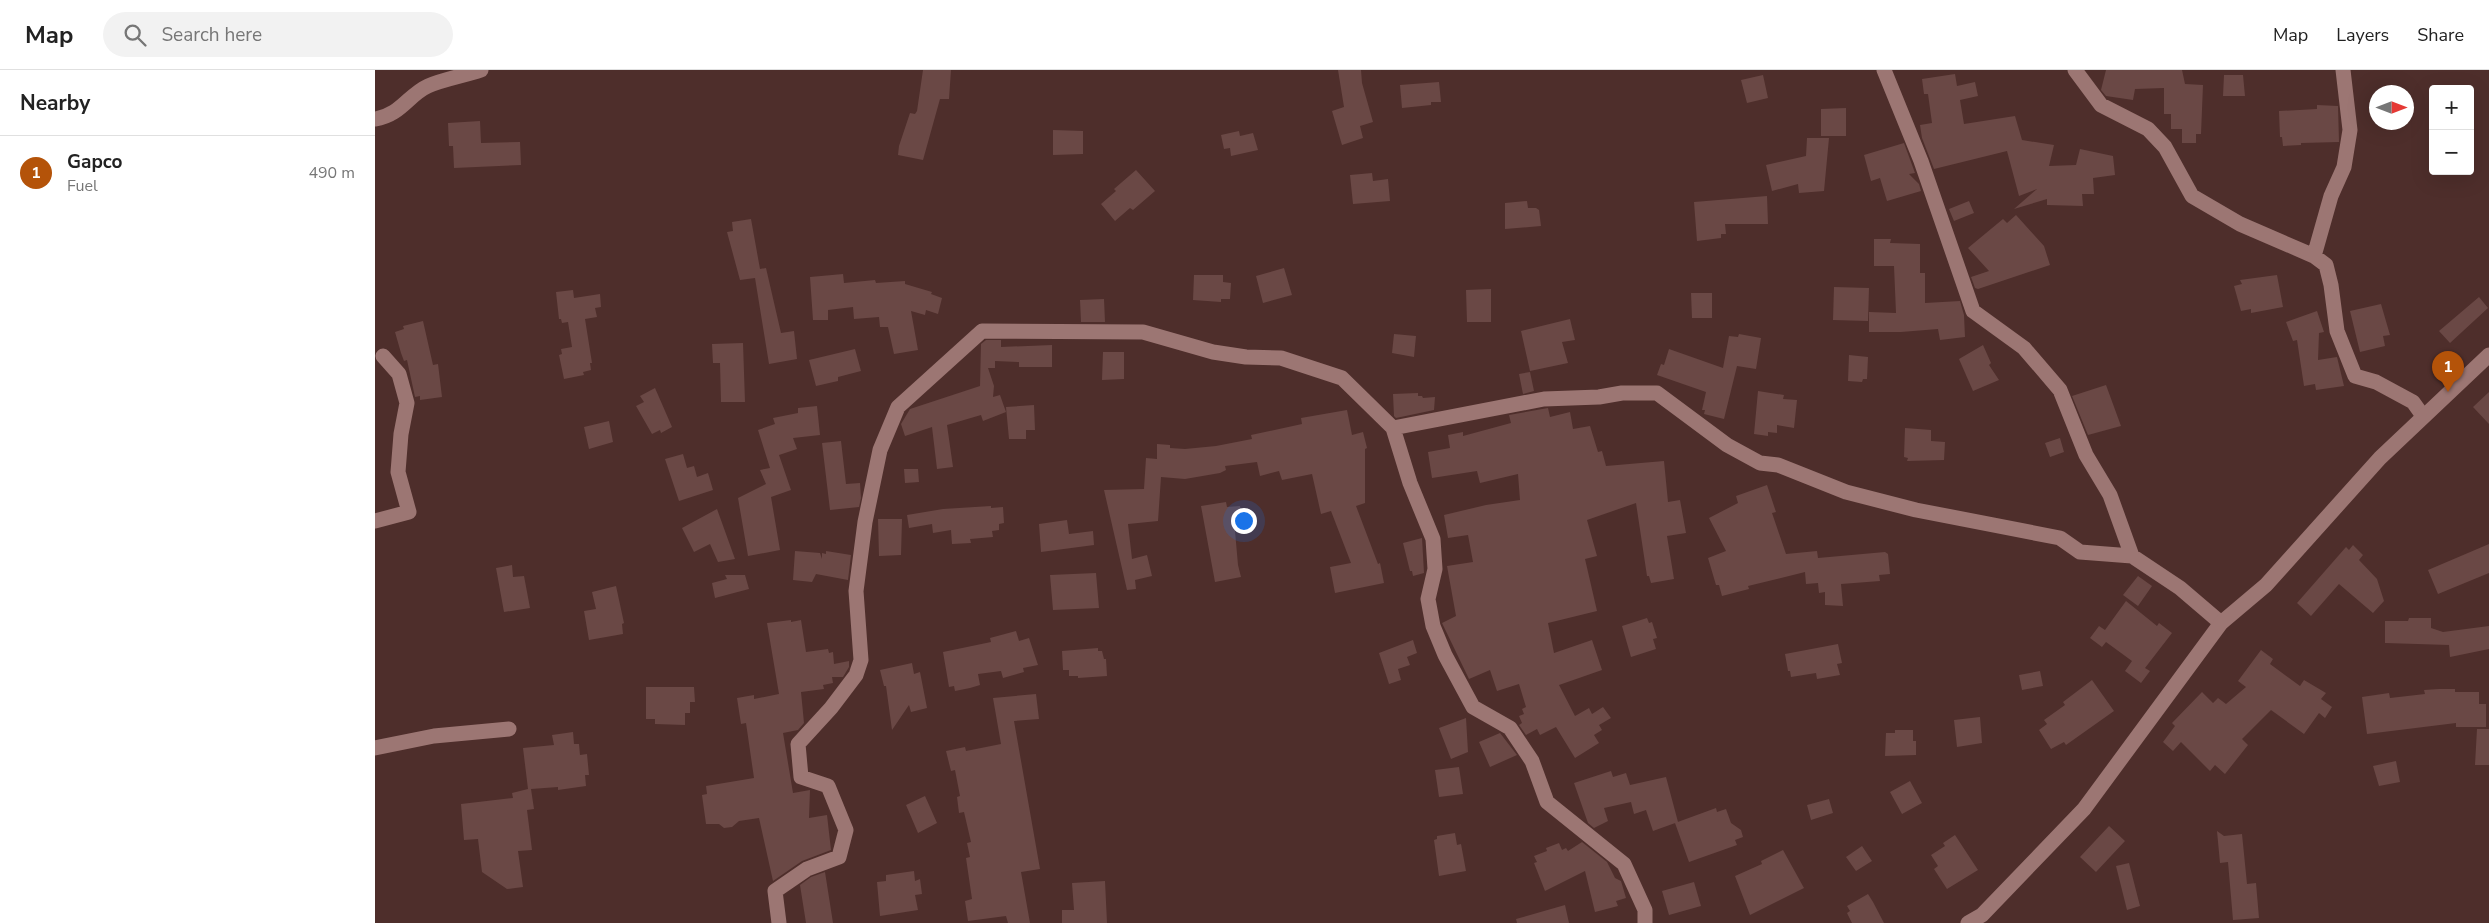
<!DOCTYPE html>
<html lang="en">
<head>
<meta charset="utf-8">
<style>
	:root { --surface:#fff; --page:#f2f2f2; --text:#222; --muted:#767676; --line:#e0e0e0; --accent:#b45309 }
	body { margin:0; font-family:"Nunito Sans",sans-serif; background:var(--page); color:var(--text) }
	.controls { position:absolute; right:15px; top:15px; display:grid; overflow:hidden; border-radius:5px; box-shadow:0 5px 20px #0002 }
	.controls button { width:45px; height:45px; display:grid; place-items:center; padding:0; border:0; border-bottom:1px solid var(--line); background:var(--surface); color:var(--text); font:25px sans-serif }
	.compass { position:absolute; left:1994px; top:15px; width:45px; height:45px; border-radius:50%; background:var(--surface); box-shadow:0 5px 20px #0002; rotate:90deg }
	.you { position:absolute; left:868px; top:450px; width:18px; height:18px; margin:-12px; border:4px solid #fff; border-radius:50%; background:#1a73e8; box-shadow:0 0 0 8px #1a73e833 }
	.badge { display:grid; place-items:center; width:32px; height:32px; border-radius:50%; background:var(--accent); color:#fff; font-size:16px; font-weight:700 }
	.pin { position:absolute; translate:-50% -41px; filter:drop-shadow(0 1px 2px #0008) }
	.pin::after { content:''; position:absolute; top:26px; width:18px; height:15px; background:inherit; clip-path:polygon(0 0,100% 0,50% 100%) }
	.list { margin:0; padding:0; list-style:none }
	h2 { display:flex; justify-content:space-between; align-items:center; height:65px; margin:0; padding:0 20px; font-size:21px }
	h2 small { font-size:16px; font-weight:400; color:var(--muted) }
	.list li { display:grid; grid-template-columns:32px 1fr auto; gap:15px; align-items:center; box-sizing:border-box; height:75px; padding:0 20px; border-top:1px solid var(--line) }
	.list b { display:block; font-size:19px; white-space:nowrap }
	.list p { margin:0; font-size:16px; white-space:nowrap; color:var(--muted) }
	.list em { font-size:16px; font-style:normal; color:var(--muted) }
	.icon { flex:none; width:28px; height:28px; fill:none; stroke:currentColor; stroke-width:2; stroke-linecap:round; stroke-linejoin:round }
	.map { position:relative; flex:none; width:2114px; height:853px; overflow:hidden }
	header { display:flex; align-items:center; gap:30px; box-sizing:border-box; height:70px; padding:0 25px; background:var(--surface); border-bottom:1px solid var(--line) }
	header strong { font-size:24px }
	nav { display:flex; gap:28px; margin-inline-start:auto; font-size:18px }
	.search { width:350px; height:45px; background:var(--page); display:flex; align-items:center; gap:12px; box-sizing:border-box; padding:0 18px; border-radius:28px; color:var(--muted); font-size:19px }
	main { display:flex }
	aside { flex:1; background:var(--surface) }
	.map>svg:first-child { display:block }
</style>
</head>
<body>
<header>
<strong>Map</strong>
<div class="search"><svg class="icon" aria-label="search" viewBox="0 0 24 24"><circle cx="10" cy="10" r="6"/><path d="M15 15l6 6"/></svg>Search here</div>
<nav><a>Map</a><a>Layers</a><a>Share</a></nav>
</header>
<main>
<aside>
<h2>Nearby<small></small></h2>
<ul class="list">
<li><span class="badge">1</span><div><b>Gapco</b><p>Fuel</p></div><em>490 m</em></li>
</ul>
</aside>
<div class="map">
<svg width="2114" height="853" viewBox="0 0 2114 853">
	<rect width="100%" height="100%" fill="#4e2e2b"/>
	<path fill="#6a4845" d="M548,0H576L574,29H565L548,90L523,85L524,76L535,43L540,44L542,41Z
		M963,0H986L987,13L998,52L985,56L988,68L967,75L957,41L969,37Z
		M1731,0H1807L1810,14L1828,15L1826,64H1821V73H1807V59H1796V44H1789V18L1760,19L1758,30L1731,26L1726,20Z
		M1580,4L1582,16L1600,12L1603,26L1585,30L1589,54L1640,46L1647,70L1679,75L1674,96L1701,95L1705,79L1738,86L1740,105L1718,108L1719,124H1707L1708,136L1672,135V129L1639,139L1662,119L1644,126L1632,81L1559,99L1547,68L1545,55L1557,53L1553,24H1549L1547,9Z
		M1388,5L1393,28L1372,33L1366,10Z
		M1849,5H1868L1870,26H1848Z
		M1064,12L1066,32H1056V35L1027,38L1025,15Z
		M1942,35L1963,36L1964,72L1926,73V75L1908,76L1907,67H1905L1904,41L1942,39Z
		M1471,38V66H1446V39Z
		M105,51L106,73L145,72L146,95L79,98L78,76H74L73,53Z
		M678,60L708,61V84L678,85Z
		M864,61L865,66L878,63L883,80L856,86L855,78L849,79L846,65Z
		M1432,68H1454L1449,121L1424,123L1423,114L1397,121L1391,95L1431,86Z
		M1529,73L1540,103L1534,104L1544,114L1546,121L1512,131L1505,108L1496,111L1489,85Z
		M761,100L780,121L758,140L755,138L740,151L726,134L741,121L739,119Z
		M997,103L998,111L1013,109L1015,131L978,134L975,105Z
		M1392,126L1393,154H1350L1351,164H1346V168L1322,171L1319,132Z
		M1152,131L1153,138H1161L1164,140L1166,156L1130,159V133Z
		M1594,131L1599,143L1579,151L1574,139Z
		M1641,145L1669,176L1675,195L1603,219L1600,218L1596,207L1614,201L1593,178L1628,149L1632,153Z
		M376,149L385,199L391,198L406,263L419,261L422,289L394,294L380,208L365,210L352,162L358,161L357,152Z
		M1499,169H1516L1515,173L1545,174V203H1550V233L1585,231L1589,245L1590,267L1565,270L1563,259L1526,262H1494V242L1521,243L1519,196H1499Z
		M909,198L917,225L888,233L881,206Z
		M468,204L469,213L500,210L501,213L530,211V214L557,222L556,224L567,228L563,244L551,240L550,245L536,241L543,280L519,284L513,257H505L504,247L479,249L478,237L453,240V250H438L435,207Z
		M819,205H848V212L856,213L855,229H846V232L818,230Z
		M1902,205L1908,237L1876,243V239L1866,241L1859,216L1867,214L1865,210Z
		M1459,217L1494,218L1493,251L1458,250Z
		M1116,219V252H1092L1091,220Z
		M198,220L199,228L225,224L226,237L220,238L222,247L210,249L217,293H215L216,300L208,302L209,305L189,309L184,285L187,284L186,279L197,277L193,252L187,253L186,249H184L181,222Z
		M1316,223H1337V248H1317Z
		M2104,227L2113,238L2075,273L2064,261Z
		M729,229L730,252H706L705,230Z
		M2006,234L2015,265L2008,266L2010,276L1985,282L1975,241Z
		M1942,241L1949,262L1944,263L1943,290L1962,287L1969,316L1941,320L1940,314L1929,316L1922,270L1918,271L1911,252Z
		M1195,249L1200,270L1187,272L1193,293L1155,301L1146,261Z
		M48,251L58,295L63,294L67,327L45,330V326L40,327L32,290L29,291L26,283L20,262L29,259L28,256Z
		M1019,264L1041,266L1039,287L1017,283Z
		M1364,264L1386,268L1381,299L1362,296L1349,349L1329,344L1330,340H1327L1331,322L1282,305L1286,294L1289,295L1294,279L1348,298L1354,266L1363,267Z
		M611,270H626V277L677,275V297H644V292L620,291V298H613L619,316L618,327L625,325L631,342L608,351L606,345L572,355L578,397L562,399L557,357L530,366L526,354L535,339L605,316L606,274Z
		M368,273L370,332H346L345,293H338L337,274Z
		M1608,275L1616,293L1614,295L1624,310L1598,321L1584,289Z
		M480,279L486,301L463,307V311L441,316L434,290Z
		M728,282H749V309L727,310Z
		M1474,285L1493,287L1492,309H1488L1487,312L1473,311Z
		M1155,302L1159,321L1148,324L1144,304Z
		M1731,315L1746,356L1713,365L1697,326Z
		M280,318L297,357L286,363L285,360L277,364L261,336L269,332L265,326Z
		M1383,321L1409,325L1408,329L1422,330L1419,358L1402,355V363L1393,362V366L1379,364Z
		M2114,322V354L2098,337Z
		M1043,323V326H1047L1048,328L1060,327L1059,340L1021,348L1019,346L1018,324Z
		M659,335L660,360H651V369H634L631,337Z
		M442,336L445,365L418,368L422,379L404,385L416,420L396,427L405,480L373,486L363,428L391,414L385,400L395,398L383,360L400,354L398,348L423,343V338Z
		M1173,338L1175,347L1195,342L1198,359L1215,356L1223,382L1227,381L1231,396L1289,391L1293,432L1305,430L1311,463L1292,466L1299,509L1276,513L1274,506H1272L1261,433L1212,450L1222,486L1210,489L1222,541L1173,553L1179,583L1217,570L1227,600L1184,615L1200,646L1214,638L1217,644L1228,637L1236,648L1224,655L1227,660L1219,665L1224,673L1200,688L1181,657L1165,665L1162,659L1151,665L1144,655L1147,653L1144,646L1149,644L1147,639L1151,637L1144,614L1122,621L1115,600L1094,609L1067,553L1081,546L1072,496L1098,492L1093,465L1073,468L1069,445L1111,435L1145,430L1143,404L1105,413L1102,401L1057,408L1053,382L1075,378L1073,365L1088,362V366L1136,353L1134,345Z
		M972,340L977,365L988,362L992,378L990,379V433L981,436L1003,494L1005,493L1009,513L960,523L955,497L976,493L956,441L946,444L937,404L907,410L904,401L885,406L882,392L850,396L851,400L845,403L810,409L786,407L783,451L753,454L757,489L772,485L777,506L760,510L761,519L752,520L729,420L769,419L771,388L782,389V374L795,375V378L810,379L841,376L877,369L876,365L927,354L926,348Z
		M234,351L238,372L214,379L209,357Z
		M1530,358L1556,360V371L1570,372L1569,390L1532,391L1533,388L1529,387Z
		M1685,368L1689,382L1675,387L1670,373Z
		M466,371L471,414L485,413L486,428L484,437L455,440L447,373Z
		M308,384L312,398L319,396L322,407L333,403L338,420L304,431L290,389Z
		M529,399H543L544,412L530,413Z
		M1392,415L1401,442L1397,443L1411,484L1442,481L1443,488L1510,482L1513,484L1515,504L1504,505L1505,511L1466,514L1468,536L1450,535V522L1444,523L1443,513L1431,514L1430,502L1373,516L1374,519L1347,526L1344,515H1341L1333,488L1351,481L1334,448L1363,433L1361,426Z
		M851,432L852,437L865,436L869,459L860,461L863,495L866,507L840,512L826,436Z
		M616,436V438L628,437L629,453L624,454V460L617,461L618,467L595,469L596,473L577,474L576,460L558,463L557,454L534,458L532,445L568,439Z
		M342,439L360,489L343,492L335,474L319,482L307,458Z
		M503,449H527L526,485L504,486Z
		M692,450L694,464L718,461L719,475L666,482L664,454Z
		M1047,468L1049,503L1038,506L1037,501H1035L1028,473Z
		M2114,474V503L2063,524L2053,500Z
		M1978,475L1988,485L1984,490L2002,509L2009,531L1998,543L1964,514L1936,546L1922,533L1971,477L1974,480Z
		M420,481L445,483L447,489V483L451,484V481L476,485L473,510L441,504L437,512L418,510Z
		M137,495L138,507L149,506L155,538L129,542L121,498Z
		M721,503L724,538L678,540L675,505Z
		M350,505H370L374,519L340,528L337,513L352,509Z
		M1763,506L1777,516L1763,536L1748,525Z
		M241,516L249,553L247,554L248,564L214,570L209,541L221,539L217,522Z
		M1751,531L1782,556L1784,553L1797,563L1770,598L1775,601L1766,613L1750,601L1757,591L1731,572L1727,577L1715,568L1724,556L1730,560Z
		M1272,548L1274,553L1277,552L1282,568L1278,569L1281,579L1256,587L1247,556Z
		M2034,548H2056V558L2068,562L2114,556V579L2075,587L2074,575L2010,573V551H2033Z
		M416,550V552L426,550L431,582L453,579L454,583L458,582L459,594L474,591V597L468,607H457L458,613L448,615L449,619L426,622L429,653L423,660L408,663L418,723L435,720L434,748L452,745L456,780L427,791L398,811L384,748L364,751L357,757L349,758L344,754H331L327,725L332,724L331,716L379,708L371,653L366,654L362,628L379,625V629L404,624L392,553Z
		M641,561L644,571L654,568L663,595L648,598L649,602L628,608L626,601L603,604L605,615L595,618L580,621L579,616L574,617L568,582L616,572L615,568Z
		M1038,570L1042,583L1032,587L1035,595L1023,599L1026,610L1014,614L1004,583Z
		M1463,574L1467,593L1462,594L1465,605L1442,609L1441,603L1416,607L1415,601H1413L1410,584Z
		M723,578V581H727L729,589H731L732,606L703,608V606H694V600H688L687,581Z
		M1886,580L1898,589L1895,594L1925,616L1929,610L1951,623L1946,629L1957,637L1950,648L1944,643L1929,664L1896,640L1867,669L1873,675L1850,704L1840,695L1835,701L1806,672L1798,681L1788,672L1800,656L1797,653L1827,622L1838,633L1843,628L1851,634L1871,617L1863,611Z
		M537,593L539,604L545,602L552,638L536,642L534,635L517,660L511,616H509L505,600Z
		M1665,601L1668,616L1647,620L1644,605Z
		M1717,610L1739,641L1691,675L1689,672L1676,679L1664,660L1672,654L1669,650L1690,635L1688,632Z
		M271,617H319L320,632H315V643H310V655L280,654V649H271Z
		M2064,619H2080V622H2104V634H2111V657H2081V653L1992,664L1987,627L2014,623L2015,628L2050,624L2049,620Z
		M661,624L664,649L639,651L665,799L646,802L655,853H633L631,846L593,851L590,831L597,829L591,788L595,787L592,773L596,772L589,742L584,743L582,727L585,726L580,700L576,701L571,681L590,677L591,681L626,674L618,628Z
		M1605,647L1607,673L1582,677L1579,650Z
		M1091,648L1093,682L1076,689L1064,658Z
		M2102,659H2114V695H2100Z
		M1520,660H1538V671H1541V685L1510,686L1511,663H1520Z
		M198,662L199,674H204L205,685L212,684L214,705H210L211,716L183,720V717L156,719L159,739L152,740L157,780L143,781L148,817L132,819L107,802L103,769L89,770L86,734L138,728L137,723L153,719L148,678L179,675L177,665Z
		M1125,663L1142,685L1115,697L1104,672Z
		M2021,691L2025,712L2004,716L1998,696Z
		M1084,697L1088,724L1064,727L1060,700Z
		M1236,701L1238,707L1251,703L1255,715L1291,707L1303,752L1278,761L1271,740L1259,744L1256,732L1229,738L1233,751L1219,758L1213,753L1199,713Z
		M1535,711L1547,733L1527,744L1515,722Z
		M550,726L562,753L543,763L531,735Z
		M1454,729L1458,743L1436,750L1432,735Z
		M1341,738L1342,742L1351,739L1356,753L1366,760L1368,767L1360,770L1362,775L1314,792L1300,753Z
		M1734,756L1750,771L1721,802L1705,787Z
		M1842,761L1849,766L1867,764L1872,814L1881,813L1884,848L1858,850L1853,792L1845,793Z
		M1080,763L1082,775L1086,774L1091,801L1064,806L1059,770L1062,769V766Z
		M1580,765L1603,800L1572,819L1559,799L1563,796L1556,785L1570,776L1568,773Z
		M1207,772L1232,792L1240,808L1246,811L1251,828L1241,831L1243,836L1220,842L1210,801L1170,821L1159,793L1162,792L1159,786L1172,781L1171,778L1184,773L1187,780L1191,778L1193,781Z
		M1487,776L1497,791L1481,801L1471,787Z
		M1408,780L1429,818L1375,845L1360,806L1387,794L1386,791Z
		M1754,793L1765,836L1752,840L1741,796Z
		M539,801L540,811L545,809L547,824L540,825L543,840L505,846L502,812L511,811V805Z
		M450,802L458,853H431L425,815L436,807Z
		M730,811L732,853H687V840H699L697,813Z
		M1319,812L1326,836L1294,845L1287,821Z
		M1493,824L1498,832L1509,853H1477L1472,843L1475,841L1472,836Z
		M1190,835L1194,853H1142L1141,849Z"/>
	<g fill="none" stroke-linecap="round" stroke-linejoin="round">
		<path stroke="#9c7673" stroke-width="15" d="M1509,0L1546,91L1598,241L1649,278L1685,320L1711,385L1735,425L1757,486
			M1700,0L1726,35L1773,59L1790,77L1817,126L1865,154L1939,186L1951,195L1956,215L1962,261L1980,306L2001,312L2038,332L2048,346
			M0,49C26,45 33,25 53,16C69,9 89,6 106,0
			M1939,186L1956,126L1969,97L1975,60L1968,0
			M1018,358L1035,413L1058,469L1060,499L1053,529L1058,556L1070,585L1098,637L1135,658L1157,691L1172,732L1249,794L1270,840V853
			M0,451L34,442L23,402L26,364L32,333L24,304L8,286
			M0,678L59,666L134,659
			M404,853L400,821L432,799L464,787L471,760L453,716L426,707L423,674L456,638L481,605L486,590L481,521L490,452L505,380L523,337L607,261L768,262L838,282L871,287L906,288L967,308L1018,358L1169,329L1224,327L1247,323H1282L1352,375L1385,393L1403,395L1471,422L1541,440L1685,468L1705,482L1757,486L1805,518L1846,553"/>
		<path stroke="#9c7673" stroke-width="15" d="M1593,853L1607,845L1709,739L1846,553L1891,515L2005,388L2114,285"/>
	</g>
</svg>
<div class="controls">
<button>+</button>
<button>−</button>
</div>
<svg class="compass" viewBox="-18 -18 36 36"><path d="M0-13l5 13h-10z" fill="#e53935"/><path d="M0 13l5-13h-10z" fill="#767676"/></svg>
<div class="you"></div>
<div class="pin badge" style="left:2073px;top:322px">1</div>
</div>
</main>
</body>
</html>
